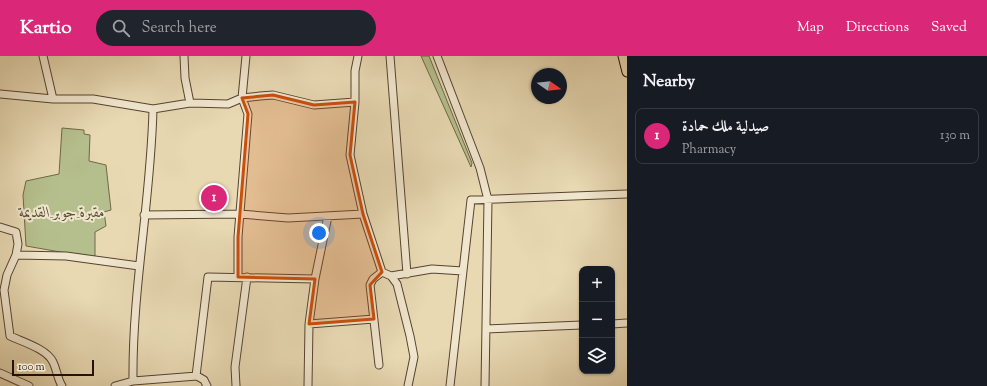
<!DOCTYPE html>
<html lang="en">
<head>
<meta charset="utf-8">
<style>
	:root { --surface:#171b24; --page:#20242c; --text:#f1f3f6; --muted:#9ea1a6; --line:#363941; --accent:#db2777 }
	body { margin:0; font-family:"Sorts Mill Goudy",Amiri,serif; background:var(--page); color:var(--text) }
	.controls { position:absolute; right:12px; bottom:12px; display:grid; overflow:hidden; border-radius:8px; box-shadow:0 1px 3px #0004 }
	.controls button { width:36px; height:36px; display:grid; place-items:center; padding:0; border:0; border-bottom:1px solid var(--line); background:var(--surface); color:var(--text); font:20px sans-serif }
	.compass { position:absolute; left:531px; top:12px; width:36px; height:36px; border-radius:50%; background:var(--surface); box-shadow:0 1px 3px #0004; rotate:104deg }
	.scale { position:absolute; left:12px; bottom:10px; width:82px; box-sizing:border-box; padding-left:4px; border:2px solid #261105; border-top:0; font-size:11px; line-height:14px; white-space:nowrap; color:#261105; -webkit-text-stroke:3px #f0e6ce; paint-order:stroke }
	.you { position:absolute; left:319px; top:177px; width:14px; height:14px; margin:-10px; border:3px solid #fff; border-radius:50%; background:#1a73e8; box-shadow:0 0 0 6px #1a73e833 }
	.badge { display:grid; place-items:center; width:26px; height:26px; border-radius:50%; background:var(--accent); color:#fff; font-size:13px; font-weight:700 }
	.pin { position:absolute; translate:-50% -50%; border:2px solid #fff; box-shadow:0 1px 4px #0006 }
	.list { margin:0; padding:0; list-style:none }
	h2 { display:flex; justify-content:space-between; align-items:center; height:52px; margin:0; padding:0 16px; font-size:17px }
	h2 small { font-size:13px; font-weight:400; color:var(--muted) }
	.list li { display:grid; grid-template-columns:26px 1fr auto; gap:12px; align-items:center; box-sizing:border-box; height:56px; margin:0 8px 8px; padding:0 8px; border:1px solid var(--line); border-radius:8px }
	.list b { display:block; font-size:15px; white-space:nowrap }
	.list p { margin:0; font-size:13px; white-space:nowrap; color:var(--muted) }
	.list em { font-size:13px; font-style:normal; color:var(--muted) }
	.icon { flex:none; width:22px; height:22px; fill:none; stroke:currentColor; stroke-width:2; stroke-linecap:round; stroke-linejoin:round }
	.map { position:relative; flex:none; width:627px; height:330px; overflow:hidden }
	header { display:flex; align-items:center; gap:24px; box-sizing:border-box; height:56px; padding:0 20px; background:var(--accent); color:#fff }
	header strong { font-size:19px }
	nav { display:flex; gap:22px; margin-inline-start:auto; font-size:14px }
	.search { width:280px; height:36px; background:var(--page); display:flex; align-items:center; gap:10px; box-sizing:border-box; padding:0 14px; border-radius:22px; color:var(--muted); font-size:15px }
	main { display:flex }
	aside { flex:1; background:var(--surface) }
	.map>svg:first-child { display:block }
</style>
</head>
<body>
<header>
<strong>Kartio</strong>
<div class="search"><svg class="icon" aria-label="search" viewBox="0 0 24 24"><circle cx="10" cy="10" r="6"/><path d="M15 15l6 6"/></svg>Search here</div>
<nav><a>Map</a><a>Directions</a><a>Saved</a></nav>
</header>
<main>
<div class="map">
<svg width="627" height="330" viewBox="0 0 627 330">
	<rect width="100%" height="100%" fill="#e8d9b3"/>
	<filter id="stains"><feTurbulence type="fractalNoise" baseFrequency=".005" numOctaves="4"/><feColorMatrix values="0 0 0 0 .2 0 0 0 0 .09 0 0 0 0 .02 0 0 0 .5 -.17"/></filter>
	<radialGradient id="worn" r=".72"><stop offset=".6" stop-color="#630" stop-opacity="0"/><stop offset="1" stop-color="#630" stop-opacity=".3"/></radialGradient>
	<path fill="#b5bf8d" stroke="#6e6849" d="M421,0H429L472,107L471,111Z
		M62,72L84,74V78L90,79L89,105L106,109L111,154L104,156L106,170L95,176V202L26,190L23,139L26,125L59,118Z"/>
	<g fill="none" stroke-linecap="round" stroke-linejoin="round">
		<g stroke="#564330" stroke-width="9">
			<path id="minor" d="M43,0L53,43
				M184,0L185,22L190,47
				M358,0L355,15V46L350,99L363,158L382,216L391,220L397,228L410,280L414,301L408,330
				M390,0L407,218
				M437,0L480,112L488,144L485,330
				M0,38L53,43H93L153,53C151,144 132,233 133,325
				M153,53L190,47L228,48L242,42L260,40L273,39L314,49L355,46
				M144,159L240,158L288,162L363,158
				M0,171L16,176L18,188L16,199L7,219L4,234L10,280C23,286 47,293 53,306C57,314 57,322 62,330
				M16,199L66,200L139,210
				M391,220L432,213L463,215
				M238,221V181L248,58L242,42L246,0
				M309,268L374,263
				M612,268L627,267
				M486,273L582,269
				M379,309L370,229L373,223L382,216
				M0,317L29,330
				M196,320L208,221L315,223
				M115,330L133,325L197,320L204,324L207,330
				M236,330L235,311L247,221
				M308,330L309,268L315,223L328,160
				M450,330L471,144L627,138"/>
		</g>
		<g stroke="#261105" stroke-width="11">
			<path id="major" d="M623,0L627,16"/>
		</g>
		<use href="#minor" stroke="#f0e6ce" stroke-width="7"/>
		<use href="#major" stroke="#e8d9b3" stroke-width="9"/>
	</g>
	<path fill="#cb4e0b" fill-opacity="0.2" stroke="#cb4e0b" stroke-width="3" stroke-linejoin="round" d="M273,39L314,49L355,46L350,99L363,158L382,216L370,229L374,263L309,268L315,223L238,221V181L248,58L242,42Z"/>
	<g text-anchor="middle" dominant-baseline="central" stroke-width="4" stroke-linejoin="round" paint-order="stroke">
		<g font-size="15" font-style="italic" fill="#584e35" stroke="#f0e6ce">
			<text x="62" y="157">مقبرة_جوبر_القديمة</text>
		</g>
	</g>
	<rect width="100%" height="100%" filter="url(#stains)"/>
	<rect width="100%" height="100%" fill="url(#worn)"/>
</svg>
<div class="controls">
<button>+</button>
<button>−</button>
<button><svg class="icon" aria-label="layers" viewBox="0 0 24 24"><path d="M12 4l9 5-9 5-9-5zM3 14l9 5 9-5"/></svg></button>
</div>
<svg class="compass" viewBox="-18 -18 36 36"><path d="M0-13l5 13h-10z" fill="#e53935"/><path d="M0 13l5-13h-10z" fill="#9ea1a6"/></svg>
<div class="scale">100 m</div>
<div class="you"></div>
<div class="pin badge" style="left:214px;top:142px">1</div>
</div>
<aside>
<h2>Nearby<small></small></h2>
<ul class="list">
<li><span class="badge">1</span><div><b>صيدلية ملك حمادة</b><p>Pharmacy</p></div><em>130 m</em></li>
</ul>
</aside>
</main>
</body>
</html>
